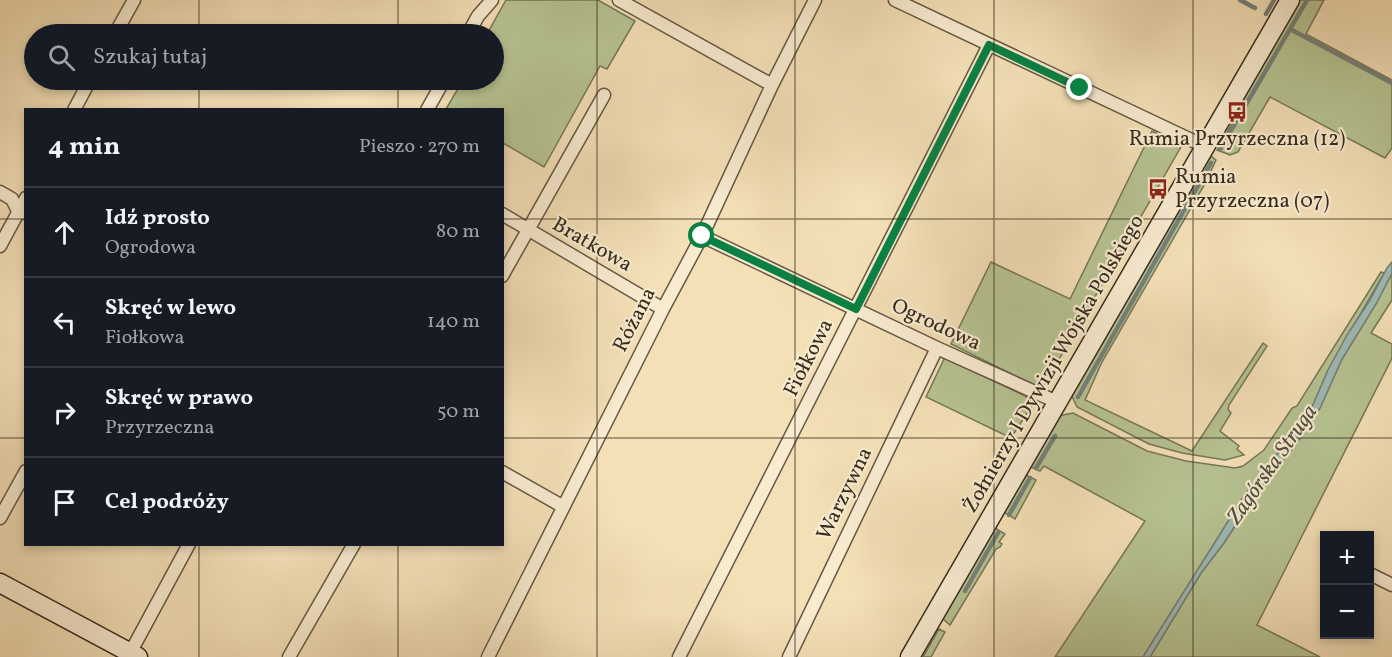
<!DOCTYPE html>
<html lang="pl">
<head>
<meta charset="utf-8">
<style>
	:root { --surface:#171b24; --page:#242831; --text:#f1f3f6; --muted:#9ea1a6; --line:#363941 }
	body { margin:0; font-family:Vollkorn,serif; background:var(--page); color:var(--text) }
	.controls { position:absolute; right:18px; bottom:18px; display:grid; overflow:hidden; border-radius:0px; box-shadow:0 3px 9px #0003 }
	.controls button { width:54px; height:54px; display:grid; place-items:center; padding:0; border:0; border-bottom:2px solid var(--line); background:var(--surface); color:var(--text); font:30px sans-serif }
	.stop { position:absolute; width:18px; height:18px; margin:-14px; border:4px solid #0b8043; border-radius:50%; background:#fff }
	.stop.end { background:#0b8043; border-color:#fff; box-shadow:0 2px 6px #0008 }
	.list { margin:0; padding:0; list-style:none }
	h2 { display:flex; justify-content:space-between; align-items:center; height:78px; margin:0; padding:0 24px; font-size:26px }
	h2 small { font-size:20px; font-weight:400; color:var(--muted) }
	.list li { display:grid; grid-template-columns:39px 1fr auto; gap:18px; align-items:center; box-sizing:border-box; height:90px; padding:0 24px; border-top:2px solid var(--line) }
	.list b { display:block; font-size:22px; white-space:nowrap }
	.list p { margin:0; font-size:20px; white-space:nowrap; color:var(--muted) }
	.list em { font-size:20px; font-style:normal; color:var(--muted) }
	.icon { flex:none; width:33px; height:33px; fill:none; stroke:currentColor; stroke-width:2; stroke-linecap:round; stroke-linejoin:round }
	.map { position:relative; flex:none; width:1392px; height:657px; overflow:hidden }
	.search { position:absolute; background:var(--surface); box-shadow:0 3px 9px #0003; left:24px; top:24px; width:480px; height:66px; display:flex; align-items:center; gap:15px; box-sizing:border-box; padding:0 21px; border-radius:33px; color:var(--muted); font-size:22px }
	.panel { position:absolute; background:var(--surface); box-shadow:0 3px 9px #0003; left:24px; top:108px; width:480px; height:438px; border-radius:0px }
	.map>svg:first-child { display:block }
</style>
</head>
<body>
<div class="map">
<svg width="1392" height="657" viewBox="0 0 1392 657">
	<rect width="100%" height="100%" fill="#f4e0b7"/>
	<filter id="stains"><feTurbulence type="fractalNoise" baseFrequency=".00333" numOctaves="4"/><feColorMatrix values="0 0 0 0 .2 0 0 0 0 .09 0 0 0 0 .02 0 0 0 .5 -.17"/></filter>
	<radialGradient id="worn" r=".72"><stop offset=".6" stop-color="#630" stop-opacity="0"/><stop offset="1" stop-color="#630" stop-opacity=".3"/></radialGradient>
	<path fill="#b7c392" stroke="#767758" stroke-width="1.5" d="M506,0H598L635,21L607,69L600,66L544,167L503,143L502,110L446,109L463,80H494V34H487Z
		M1299,0H1324L1306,34L1392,80V148L1385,158L1270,97L1238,152L1230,155L1217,150L1240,109L1237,107Z
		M1152,131L1182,145L1042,389L951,344L991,262L1070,299Z
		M1211,156L1216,160L1206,182L1102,362L1085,400L1192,451L1263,343L1267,346L1229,405L1228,409L1231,413L1220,431L1239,446L1237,449L1244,455L1225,460L1182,453L1149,444L1077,407L1071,394L1208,157Z
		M1381,272L1384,273L1328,370L1313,405L1289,439L1244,496L1143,657H1055L1145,521L1044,466L1040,471L1031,467L1058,416L1073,413L1147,451L1186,461L1235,468L1243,466L1264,450L1292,408L1297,406Z
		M1392,273V300L1371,333L1392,344V358L1257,625L1320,657H1150L1201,573L1224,543L1259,489L1297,443L1320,408L1342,359L1376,304Z
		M945,357L1035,401L1011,438L926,397Z
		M1024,474L1036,480L1015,519L1002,511Z
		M993,527L1005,534L999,542L1002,544L1000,547L996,549L950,625L943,619V615Z
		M939,629L945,632L931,657H923Z"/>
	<path fill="#9ebbb6" stroke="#748179" stroke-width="1.5" d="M1392,262V273L1376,304L1342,359L1320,408L1297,443L1259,489L1224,543L1201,573L1150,657H1143L1244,496L1289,439L1313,405L1328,370L1347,335L1370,300L1387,268Z"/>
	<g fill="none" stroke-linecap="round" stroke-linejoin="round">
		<path stroke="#748179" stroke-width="4.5" d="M1240,0L1255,8
			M1266,14L1274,0
			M1290,29L1392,83
			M1220,149L1307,0
			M1078,397L1211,163
			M1036,468L1055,436
			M1009,515L1030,478
			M965,591L998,533"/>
		<g stroke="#665844" stroke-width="15">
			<path id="street" d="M619,0L772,85
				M895,0L1206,147
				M115,34L134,0
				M468,34L478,16L492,0
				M74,110L90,80
				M427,110L444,80
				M0,192L12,199L18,211L22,213
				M502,214L663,309
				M702,236L937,348L1057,402
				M0,246L26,198
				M502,276L604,95
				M502,472L562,506
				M0,518L26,471
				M1370,574L1392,585
				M128,657L189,544
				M289,657L354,544
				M488,657L663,309L702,236L772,85L815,0
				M679,657L989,45
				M789,657L937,348"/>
		</g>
		<g stroke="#362b1d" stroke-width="21">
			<path id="secondary" d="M0,583L138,657
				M910,657L1290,0"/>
		</g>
		<use href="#street" stroke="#f8ebd0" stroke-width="12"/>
		<use href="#secondary" stroke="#f8ebd0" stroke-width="18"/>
	</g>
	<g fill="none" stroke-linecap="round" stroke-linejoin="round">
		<path stroke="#0b8043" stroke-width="8" d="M702,236L856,309L989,45L1080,88"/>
	</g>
	<path fill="none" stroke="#362b1d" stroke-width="1.5" stroke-opacity="0.55" d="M199,0V34M398,0V34M597,0V657M795,0V657M994,0V657M1193,0V657M199,80V110M398,80V110M0,219H26M502,219H1392M0,438H26M502,438H1392M199,544V657M398,544V657"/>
	<defs>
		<g id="bus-bare" transform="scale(1.62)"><path d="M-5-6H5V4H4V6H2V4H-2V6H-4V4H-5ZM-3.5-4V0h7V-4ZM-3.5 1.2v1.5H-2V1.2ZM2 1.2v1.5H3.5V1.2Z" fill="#8f2418" stroke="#f8ebd0" stroke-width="2.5" paint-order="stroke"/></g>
	</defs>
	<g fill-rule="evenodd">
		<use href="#bus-bare" x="1237" y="112"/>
		<use href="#bus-bare" x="1158" y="189"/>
	</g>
	<g text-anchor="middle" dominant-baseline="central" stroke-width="4.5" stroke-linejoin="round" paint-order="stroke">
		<g font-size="21" fill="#362b1d" stroke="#f8ebd0">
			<text x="1237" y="139">Rumia Przyrzeczna (12)</text>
			<text x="1175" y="177" text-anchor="start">Rumia<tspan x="1175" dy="24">Przyrzeczna (07)</tspan></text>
		</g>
		<g font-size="21" fill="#362b1d" stroke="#f8ebd0">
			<text transform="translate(592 245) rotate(30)">Bratkowa</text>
			<text transform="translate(635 320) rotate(-63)">Różana</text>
			<text transform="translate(936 325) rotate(25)">Ogrodowa</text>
			<text transform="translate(809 358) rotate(-63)">Fiołkowa</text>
			<text transform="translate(1054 364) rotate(-60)">Żołnierzy I Dywizji Wojska Polskiego</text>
			<text transform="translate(845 494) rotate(-64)">Warzywna</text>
		</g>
		<g font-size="22" font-style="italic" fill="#504f43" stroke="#f8ebd0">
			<text transform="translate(1273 465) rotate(-55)">Zagórska Struga</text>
		</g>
	</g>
	<rect width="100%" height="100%" filter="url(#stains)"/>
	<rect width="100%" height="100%" fill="url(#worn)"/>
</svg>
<div class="controls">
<button>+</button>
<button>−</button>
</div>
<div class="stop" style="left:702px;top:236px"></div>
<div class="stop end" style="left:1080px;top:88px"></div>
<div class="search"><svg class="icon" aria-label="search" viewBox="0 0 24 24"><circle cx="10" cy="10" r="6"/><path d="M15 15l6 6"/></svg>Szukaj tutaj</div>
<section class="panel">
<h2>4 min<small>Pieszo · 270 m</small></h2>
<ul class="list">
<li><svg class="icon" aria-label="ahead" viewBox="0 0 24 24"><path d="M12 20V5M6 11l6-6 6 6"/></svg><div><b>Idź prosto</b><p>Ogrodowa</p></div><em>80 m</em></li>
<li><svg class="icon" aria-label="left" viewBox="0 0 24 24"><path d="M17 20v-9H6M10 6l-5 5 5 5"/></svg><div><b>Skręć w lewo</b><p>Fiołkowa</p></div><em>140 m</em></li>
<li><svg class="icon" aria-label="right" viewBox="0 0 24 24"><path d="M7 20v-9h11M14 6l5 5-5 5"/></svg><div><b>Skręć w prawo</b><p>Przyrzeczna</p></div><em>50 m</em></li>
<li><svg class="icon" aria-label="arrive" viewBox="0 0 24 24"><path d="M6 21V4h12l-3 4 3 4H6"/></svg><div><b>Cel podróży</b></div></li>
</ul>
</section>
</div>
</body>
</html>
